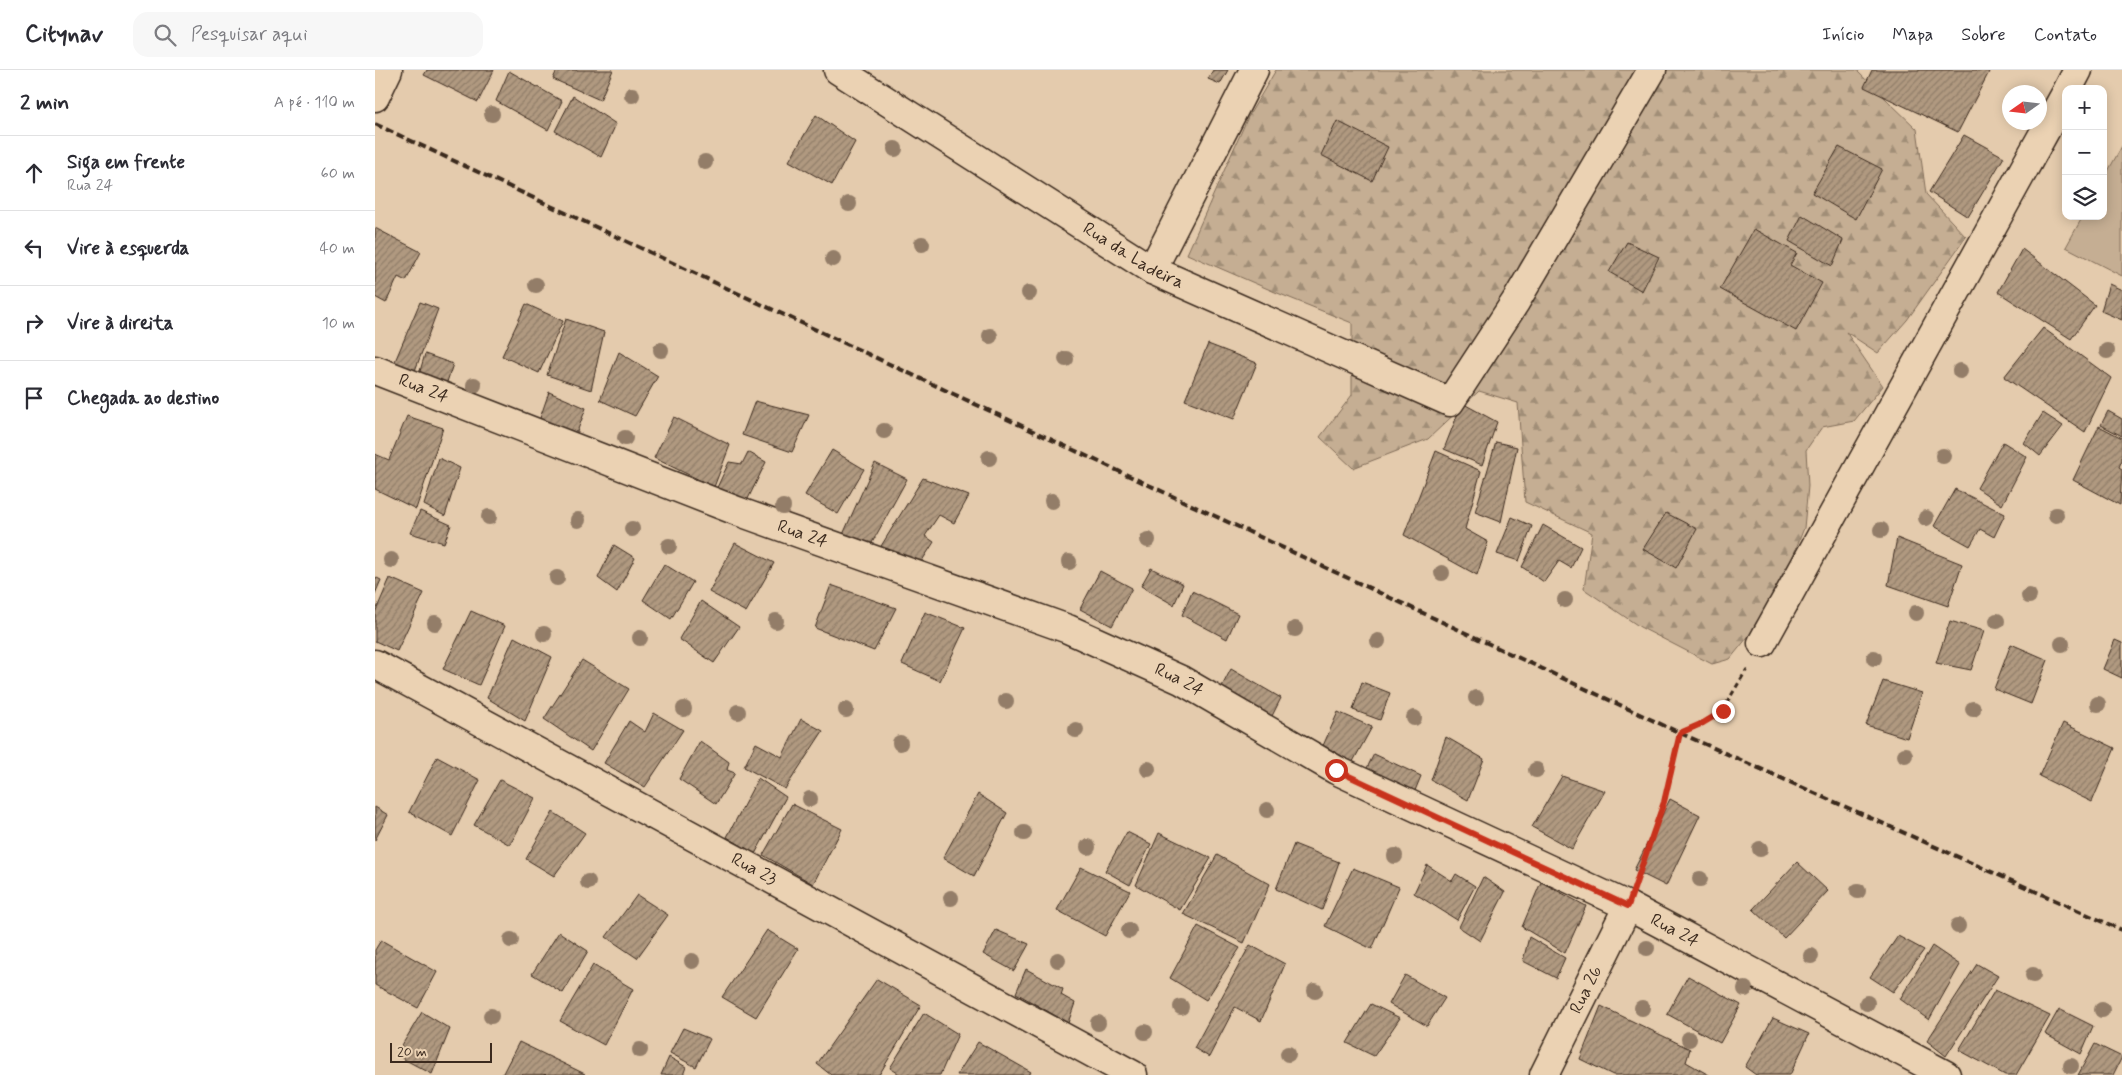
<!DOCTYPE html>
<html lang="pt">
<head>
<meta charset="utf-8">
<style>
	:root { --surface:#fff; --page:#f7f7f7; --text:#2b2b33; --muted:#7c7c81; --line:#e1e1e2 }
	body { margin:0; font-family:Mynerve,sans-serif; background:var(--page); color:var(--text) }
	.controls { position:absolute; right:15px; top:15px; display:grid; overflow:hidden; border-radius:10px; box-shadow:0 2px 12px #0003 }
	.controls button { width:45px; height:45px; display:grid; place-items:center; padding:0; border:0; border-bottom:1px solid var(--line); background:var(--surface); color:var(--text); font:25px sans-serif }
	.compass { position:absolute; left:1627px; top:15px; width:45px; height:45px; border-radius:50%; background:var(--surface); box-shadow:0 2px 12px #0003; rotate:256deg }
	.scale { position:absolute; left:15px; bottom:12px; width:102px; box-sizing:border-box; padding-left:5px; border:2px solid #3b2a1e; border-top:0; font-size:14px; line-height:18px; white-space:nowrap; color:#3b2a1e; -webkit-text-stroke:4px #ebd2b3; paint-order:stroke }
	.stop { position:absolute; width:15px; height:15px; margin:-11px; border:4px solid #c8321e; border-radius:50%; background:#fff }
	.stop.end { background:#c8321e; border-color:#fff; box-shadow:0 1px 5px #0008 }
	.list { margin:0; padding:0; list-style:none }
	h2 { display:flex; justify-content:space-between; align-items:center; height:65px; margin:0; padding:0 20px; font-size:21px }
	h2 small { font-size:16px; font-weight:400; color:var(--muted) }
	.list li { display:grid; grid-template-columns:32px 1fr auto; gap:15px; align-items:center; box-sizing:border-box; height:75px; padding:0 20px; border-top:1px solid var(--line) }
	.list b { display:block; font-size:19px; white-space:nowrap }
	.list p { margin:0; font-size:16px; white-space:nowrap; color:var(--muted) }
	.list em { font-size:16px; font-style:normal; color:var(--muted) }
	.icon { flex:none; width:28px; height:28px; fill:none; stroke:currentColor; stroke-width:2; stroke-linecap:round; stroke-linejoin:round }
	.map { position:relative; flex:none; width:1747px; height:1005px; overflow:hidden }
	header { display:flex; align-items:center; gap:30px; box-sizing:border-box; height:70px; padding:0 25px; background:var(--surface); border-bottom:1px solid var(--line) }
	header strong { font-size:24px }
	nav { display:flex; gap:28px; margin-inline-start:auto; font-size:18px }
	.search { width:350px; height:45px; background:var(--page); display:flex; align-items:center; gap:12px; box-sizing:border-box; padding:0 18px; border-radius:15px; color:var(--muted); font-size:19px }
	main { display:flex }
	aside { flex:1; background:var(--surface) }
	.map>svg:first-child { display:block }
</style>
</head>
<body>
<header>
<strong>Citynav</strong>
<div class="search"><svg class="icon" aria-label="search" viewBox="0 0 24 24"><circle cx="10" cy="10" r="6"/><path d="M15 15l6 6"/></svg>Pesquisar aqui</div>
<nav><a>Início</a><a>Mapa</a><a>Sobre</a><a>Contato</a></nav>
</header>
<main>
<aside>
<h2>2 min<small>A pé · 110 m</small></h2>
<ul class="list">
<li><svg class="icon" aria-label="ahead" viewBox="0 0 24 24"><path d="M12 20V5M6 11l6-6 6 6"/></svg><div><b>Siga em frente</b><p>Rua 24</p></div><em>60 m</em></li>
<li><svg class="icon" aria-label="left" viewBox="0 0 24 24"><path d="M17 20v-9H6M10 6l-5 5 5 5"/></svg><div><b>Vire à esquerda</b></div><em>40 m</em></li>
<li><svg class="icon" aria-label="right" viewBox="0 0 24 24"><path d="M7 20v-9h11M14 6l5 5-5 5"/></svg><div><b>Vire à direita</b></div><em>10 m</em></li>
<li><svg class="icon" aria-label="arrive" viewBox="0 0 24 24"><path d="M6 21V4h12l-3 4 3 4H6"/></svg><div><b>Chegada ao destino</b></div></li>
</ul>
</aside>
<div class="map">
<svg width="1747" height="1005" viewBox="0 0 1747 1005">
	<defs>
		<pattern id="forest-firs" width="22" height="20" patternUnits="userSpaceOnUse" patternTransform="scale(1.25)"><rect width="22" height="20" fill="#c5ae93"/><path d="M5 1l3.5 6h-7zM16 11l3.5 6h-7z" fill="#a18e77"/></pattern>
		<pattern id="building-hatch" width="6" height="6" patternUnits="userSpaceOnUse" patternTransform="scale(1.25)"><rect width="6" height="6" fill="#b09980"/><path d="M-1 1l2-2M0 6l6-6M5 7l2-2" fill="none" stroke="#907d68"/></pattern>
	</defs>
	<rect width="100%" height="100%" fill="#e4cbad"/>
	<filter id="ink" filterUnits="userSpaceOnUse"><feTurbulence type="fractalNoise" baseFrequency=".02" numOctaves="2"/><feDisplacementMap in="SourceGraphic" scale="10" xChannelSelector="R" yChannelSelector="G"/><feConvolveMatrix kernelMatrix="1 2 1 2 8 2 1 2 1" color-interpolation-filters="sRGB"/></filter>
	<g filter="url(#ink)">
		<path fill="#c5ae93" stroke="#806c58" d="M1747,76V206L1691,177L1708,146H1728V110Z"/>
		<path fill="url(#forest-firs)" stroke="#806c58" d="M901,0H1484L1483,2L1542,59L1551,124L1591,167L1532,250L1503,283L1471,262L1508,316L1479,351L1447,357L1431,380L1433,416L1429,458L1411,504L1385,552L1355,589L1337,594L1265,557L1209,519L1217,463L1150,432L1143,333L1104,321L1053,369L978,398L945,367L977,325V253L900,222L812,184L873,47Z"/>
		<path fill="url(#building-hatch)" stroke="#3b2a1e" d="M52,0H119L103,32L49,5Z
			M182,0H238L225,30L178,9Z
			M838,0H853L845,14L833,9Z
			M1497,0H1609L1614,2L1583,62L1489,17Z
			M134,1L187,31L173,60L121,31Z
			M198,26L241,54L226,87L180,61Z
			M441,45L480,72L457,115L414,91Z
			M962,51L1013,77L997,111L946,85Z
			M1589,65L1629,87L1593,147L1554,122Z
			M1464,77L1507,99L1481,149L1437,123Z
			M1427,145L1468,170L1457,196L1414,171Z
			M0,158L46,182L31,211L23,207L11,233L0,227Z
			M1379,159L1422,183L1415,195L1447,213L1421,261L1345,219Z
			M1252,172L1284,187L1267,221L1234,202Z
			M1647,179L1720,235L1696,269L1623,222Z
			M1734,214L1747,220V250L1726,241Z
			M45,232L63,239L38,306L18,296Z
			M151,234L188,251L164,303L127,286Z
			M191,249L229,262L216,320L172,305Z
			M1668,258L1736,308L1710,362L1629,307Z
			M833,274L882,293L859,349L810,330Z
			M244,282L283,306L260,346L225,330Z
			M50,284L78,294L70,318L43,308Z
			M174,322L211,338L199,370L163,354Z
			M380,331L434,345L417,382L367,365Z
			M1087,333L1122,352L1107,395L1069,379Z
			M1733,341L1747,349V366L1726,355Z
			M1668,343L1688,356L1665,386L1649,373Z
			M32,346L68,358L41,439L0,419V384L14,390Z
			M299,347L355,375L339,417L279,388Z
			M1724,356L1747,368V390L1744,397L1747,399L1745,435L1698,410Z
			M1121,372L1142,377L1126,452L1100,442Z
			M1628,372L1652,387L1627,435L1602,418Z
			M457,380L489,399L463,444L430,425Z
			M1061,381L1106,401L1090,459L1113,472L1102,505L1029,465Z
			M373,382L391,392L369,437L339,424L354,392L367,394Z
			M64,388L85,398L70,446L49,435Z
			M500,393L532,409L492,482L466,469Z
			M548,408L594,426L579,453L564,445L550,466L559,472L543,497L503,481Z
			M1580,419L1630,444L1619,467L1605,459L1595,476L1559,456Z
			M45,441L76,455L69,473L35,463Z
			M1291,443L1322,459L1301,498L1268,479Z
			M1137,447L1157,456L1144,491L1122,484Z
			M1168,455L1206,477L1196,498L1184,491L1169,512L1147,497Z
			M1522,468L1587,494L1573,536L1513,515Z
			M360,473L399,493L371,542L334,522Z
			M239,475L260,488L242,522L223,508Z
			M289,494L318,512L296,549L268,530Z
			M776,498L808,514L799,535L766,516Z
			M725,501L757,518L737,556L705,539Z
			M0,507L6,510L0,524Z
			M15,508L49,523L22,581L0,571V543Z
			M456,515L521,538L499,581L440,558Z
			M817,521L863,544L852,569L807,545Z
			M326,531L364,557L339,593L304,569Z
			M96,541L130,556L104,615L68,599Z
			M550,542L590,558L565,611L527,594Z
			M1575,551L1609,561L1596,600L1561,593Z
			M139,567L177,587L150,651L112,628Z
			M1740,570L1747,573V608L1728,599Z
			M1636,574L1673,590L1656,634L1619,619Z
			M207,590L254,619L216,681L169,649Z
			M856,599L906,628L894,652L844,622Z
			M1508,611L1547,623L1532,668L1491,655Z
			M987,612L1015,623L1005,650L978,640Z
			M963,642L997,657L975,697L947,678Z
			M279,643L308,660L270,717L229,693L254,651L270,662Z
			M426,649L448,661L410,719L369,697L381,673L407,687Z
			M1688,653L1740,678L1717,732L1664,706Z
			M1071,667L1109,689L1093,730L1056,710Z
			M325,671L354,692L352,700L360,703L341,734L304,709Z
			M999,684L1046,706L1037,728L989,704Z
			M62,687L105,710L77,766L34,742Z
			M1187,706L1230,721L1197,779L1157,757Z
			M383,708L411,727L380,784L352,767Z
			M125,710L160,728L135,775L99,755Z
			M603,724L632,743L599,806L568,788Z
			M1295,729L1325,745L1291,816L1259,800Z
			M417,734L467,759L438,814L388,785Z
			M0,737L13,745L0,770Z
			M178,742L210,763L179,806L151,789Z
			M752,762L776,774L755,815L730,801Z
			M784,763L836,788L805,840L761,815Z
			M919,774L964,792L947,840L901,819Z
			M842,785L895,814L869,873L808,844Z
			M1422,792L1453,821L1409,868L1378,839Z
			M1052,795L1077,811L1081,804L1100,816L1082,850L1039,823Z
			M706,797L755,821L730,866L682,840Z
			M978,798L1024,817L997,879L950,856Z
			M1108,807L1130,822L1105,871L1084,857Z
			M1166,812L1211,836L1190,883L1147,857Z
			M262,825L293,845L262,888L231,867Z
			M823,856L865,878L831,930L795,908Z
			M392,860L423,879L381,947L347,927Z
			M621,860L654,874L639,901L608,884Z
			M184,862L213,881L188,923L157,904Z
			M1523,866L1549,880L1518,922L1495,907Z
			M1154,867L1190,888L1181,908L1148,891Z
			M6,870L62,902L43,938L0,915V880Z
			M875,875L910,894L886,951L860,937L834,987L819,978Z
			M1557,876L1585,895L1554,950L1525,929Z
			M1602,894L1623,906L1571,986L1552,971Z
			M218,895L258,919L229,975L185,951Z
			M651,899L688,919L686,925L700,933L693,953L641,923Z
			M1030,905L1070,928L1052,956L1014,934Z
			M1313,906L1366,935L1345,973L1292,944Z
			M502,909L546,935L504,1005H456L442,994Z
			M1620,920L1675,946L1641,1005H1630L1584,980Z
			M996,934L1025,948L999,986L972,973Z
			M1226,936L1315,979L1311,992L1334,1005H1238L1205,989Z
			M1684,939L1718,956L1706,984L1670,964Z
			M47,942L75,959L57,1004L21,985Z
			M549,943L583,964L565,1005H526L515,998Z
			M1398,948L1434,964L1415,1005H1381L1370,997Z
			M308,958L335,969L321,997L295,983Z
			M144,972L210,1004L127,1005Z
			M603,972L656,1002L654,1005H582Z
			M1720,974L1747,987L1738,1005H1703Z
			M294,987L311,997L308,1005H286Z"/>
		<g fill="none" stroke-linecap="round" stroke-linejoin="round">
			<g stroke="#3b2a1e" stroke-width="31">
				<g id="street">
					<path id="s1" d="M463,0L777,200L1075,332L1141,231L1277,0"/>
					<path d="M1693,19L1703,0"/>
					<path d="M0,27L13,0"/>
					<path d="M777,200L879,0"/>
					<path id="s2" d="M0,300L362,441L693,559L806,610L961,700L1253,836L1571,1005"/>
					<path d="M1387,573L1691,23"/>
					<path id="s3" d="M0,594L758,1005"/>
					<path id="s4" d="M1169,1005L1253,836"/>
				</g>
			</g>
			<path stroke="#3b2a1e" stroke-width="3" stroke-dasharray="5 4" stroke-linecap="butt" d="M1263,807L1289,732L1305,663L1328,653L1347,641L1372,599"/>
			<use href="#street" stroke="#ebd2b3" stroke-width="28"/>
			<path stroke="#3b2a1e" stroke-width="4" stroke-dasharray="8 4" stroke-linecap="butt" d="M0,54L1305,663L1747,860"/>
		</g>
		<g fill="#937d68">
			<circle cx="257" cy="25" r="8"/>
			<circle cx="117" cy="44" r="8"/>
			<circle cx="520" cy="79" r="8"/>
			<circle cx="330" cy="92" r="8"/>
			<circle cx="474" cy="134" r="8"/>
			<circle cx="547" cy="174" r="8"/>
			<circle cx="458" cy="189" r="8"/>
			<circle cx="161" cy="215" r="8"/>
			<circle cx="654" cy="223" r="8"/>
			<circle cx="615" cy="266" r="8"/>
			<circle cx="286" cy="280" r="8"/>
			<circle cx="1732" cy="281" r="8"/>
			<circle cx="691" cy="289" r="8"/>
			<circle cx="1585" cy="301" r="8"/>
			<circle cx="99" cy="315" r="8"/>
			<circle cx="509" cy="361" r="8"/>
			<circle cx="250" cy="368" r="8"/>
			<circle cx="1568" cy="386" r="8"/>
			<circle cx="614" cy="388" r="8"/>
			<circle cx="677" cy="431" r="8"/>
			<circle cx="408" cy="437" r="8"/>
			<circle cx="1681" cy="445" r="8"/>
			<circle cx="114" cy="447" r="8"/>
			<circle cx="1551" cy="448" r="8"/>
			<circle cx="203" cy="450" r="8"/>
			<circle cx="257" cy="459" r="8"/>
			<circle cx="1506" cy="460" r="8"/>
			<circle cx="773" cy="470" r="8"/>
			<circle cx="294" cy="476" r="8"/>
			<circle cx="16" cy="490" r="8"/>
			<circle cx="694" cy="492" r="8"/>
			<circle cx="1067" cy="503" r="8"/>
			<circle cx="182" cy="508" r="8"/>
			<circle cx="1654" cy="526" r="8"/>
			<circle cx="1190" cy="530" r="8"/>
			<circle cx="1541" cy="543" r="8"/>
			<circle cx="401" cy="551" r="8"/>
			<circle cx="1622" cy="551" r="8"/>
			<circle cx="60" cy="553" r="8"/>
			<circle cx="920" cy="559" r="8"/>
			<circle cx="169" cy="564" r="8"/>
			<circle cx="265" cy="568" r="8"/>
			<circle cx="1003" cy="571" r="8"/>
			<circle cx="1687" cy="574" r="8"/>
			<circle cx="1499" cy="588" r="8"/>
			<circle cx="1101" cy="628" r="8"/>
			<circle cx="631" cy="631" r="8"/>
			<circle cx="1723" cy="634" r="8"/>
			<circle cx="309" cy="639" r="8"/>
			<circle cx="1598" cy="639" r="8"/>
			<circle cx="471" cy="640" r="8"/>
			<circle cx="363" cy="642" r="8"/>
			<circle cx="1039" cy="648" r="8"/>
			<circle cx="701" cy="660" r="8"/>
			<circle cx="525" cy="673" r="8"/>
			<circle cx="1530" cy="685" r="8"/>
			<circle cx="773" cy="699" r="8"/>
			<circle cx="1161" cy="700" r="8"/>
			<circle cx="435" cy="729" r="8"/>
			<circle cx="892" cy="740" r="8"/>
			<circle cx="649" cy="763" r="8"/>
			<circle cx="713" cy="777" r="8"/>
			<circle cx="1385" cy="779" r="8"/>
			<circle cx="1020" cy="786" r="8"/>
			<circle cx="1325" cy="809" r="8"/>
			<circle cx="213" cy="812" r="8"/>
			<circle cx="1483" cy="821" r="8"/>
			<circle cx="576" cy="828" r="8"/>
			<circle cx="1583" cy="856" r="8"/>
			<circle cx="754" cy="861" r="8"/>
			<circle cx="136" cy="870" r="8"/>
			<circle cx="1272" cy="878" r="8"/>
			<circle cx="1436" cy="886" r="8"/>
			<circle cx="683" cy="890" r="8"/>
			<circle cx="317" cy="891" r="8"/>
			<circle cx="1658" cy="905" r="8"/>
			<circle cx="1370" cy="919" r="8"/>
			<circle cx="940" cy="921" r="8"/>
			<circle cx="1492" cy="933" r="8"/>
			<circle cx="806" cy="937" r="8"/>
			<circle cx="1267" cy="938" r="8"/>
			<circle cx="1727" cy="940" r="8"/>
			<circle cx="116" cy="946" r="8"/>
			<circle cx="723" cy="953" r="8"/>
			<circle cx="770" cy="962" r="8"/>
			<circle cx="1314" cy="969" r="8"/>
			<circle cx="265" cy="980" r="8"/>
			<circle cx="913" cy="984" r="8"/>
			<circle cx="1696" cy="996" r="8"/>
		</g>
	</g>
	<g fill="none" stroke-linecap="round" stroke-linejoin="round" filter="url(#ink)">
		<path stroke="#c8321e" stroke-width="6" d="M961,700L1253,836L1289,732L1305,663L1328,653L1348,641"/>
	</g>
	<g text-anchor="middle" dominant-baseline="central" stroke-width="4.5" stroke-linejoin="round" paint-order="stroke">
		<g font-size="18" fill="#3b2a1e" stroke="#ebd2b3">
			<text stroke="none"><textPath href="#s1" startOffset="349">Rua da Ladeira</textPath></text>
			<text stroke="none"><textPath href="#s2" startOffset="52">Rua 24</textPath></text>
			<text stroke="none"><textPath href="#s2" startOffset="458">Rua 24</textPath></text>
			<text stroke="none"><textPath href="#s2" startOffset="862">Rua 24</textPath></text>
			<text stroke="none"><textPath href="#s3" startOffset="431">Rua 23</textPath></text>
			<text stroke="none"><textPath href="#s2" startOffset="1418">Rua 24</textPath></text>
			<text stroke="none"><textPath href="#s4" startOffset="95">Rua 26</textPath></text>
		</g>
	</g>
</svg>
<div class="controls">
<button>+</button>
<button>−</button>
<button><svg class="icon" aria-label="layers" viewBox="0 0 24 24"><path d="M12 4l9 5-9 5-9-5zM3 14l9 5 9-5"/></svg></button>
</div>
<svg class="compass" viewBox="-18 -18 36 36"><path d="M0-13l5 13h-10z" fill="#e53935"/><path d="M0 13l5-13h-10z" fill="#7c7c81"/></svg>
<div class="scale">20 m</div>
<div class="stop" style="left:961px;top:700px"></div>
<div class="stop end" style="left:1348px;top:641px"></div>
</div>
</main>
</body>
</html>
